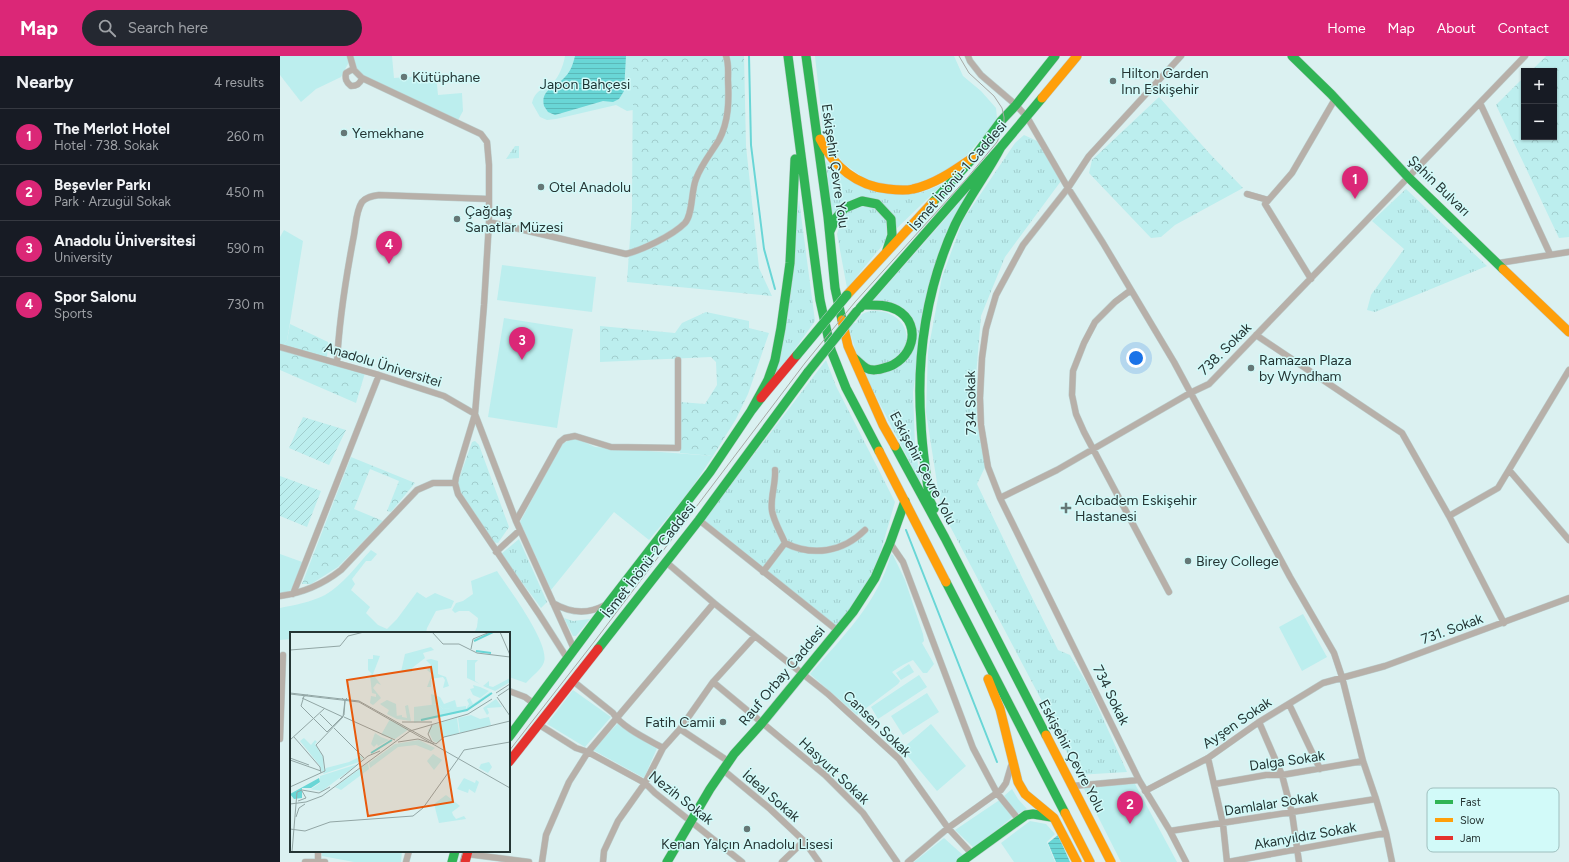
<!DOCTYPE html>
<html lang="en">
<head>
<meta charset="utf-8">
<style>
	:root { --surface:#171b24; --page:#242831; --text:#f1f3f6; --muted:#9ea1a6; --line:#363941; --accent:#db2777 }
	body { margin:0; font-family:Figtree,sans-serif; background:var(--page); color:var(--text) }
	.controls { position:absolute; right:12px; top:12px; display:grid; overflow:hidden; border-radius:0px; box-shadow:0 1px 3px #0004 }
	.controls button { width:36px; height:36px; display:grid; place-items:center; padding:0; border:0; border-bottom:1px solid var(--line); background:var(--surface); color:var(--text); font:20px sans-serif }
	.you { position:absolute; left:856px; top:302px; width:14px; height:14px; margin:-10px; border:3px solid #fff; border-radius:50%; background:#1a73e8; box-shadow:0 0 0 6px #1a73e833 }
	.badge { display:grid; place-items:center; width:26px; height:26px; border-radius:50%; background:var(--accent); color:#fff; font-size:13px; font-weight:700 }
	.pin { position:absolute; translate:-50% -33px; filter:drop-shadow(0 1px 2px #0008) }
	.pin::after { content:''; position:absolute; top:21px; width:14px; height:12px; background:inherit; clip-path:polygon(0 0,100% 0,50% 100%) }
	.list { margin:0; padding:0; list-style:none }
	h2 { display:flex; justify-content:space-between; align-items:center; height:52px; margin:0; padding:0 16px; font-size:17px }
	h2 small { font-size:13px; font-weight:400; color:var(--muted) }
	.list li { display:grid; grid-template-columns:26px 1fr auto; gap:12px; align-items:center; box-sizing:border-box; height:56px; padding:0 16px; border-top:1px solid var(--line) }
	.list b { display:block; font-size:15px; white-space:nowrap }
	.list p { margin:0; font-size:13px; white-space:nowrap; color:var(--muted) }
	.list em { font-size:13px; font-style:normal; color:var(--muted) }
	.icon { flex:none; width:22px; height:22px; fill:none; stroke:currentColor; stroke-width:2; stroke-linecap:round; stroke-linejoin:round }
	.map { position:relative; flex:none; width:1289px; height:806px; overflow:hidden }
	header { display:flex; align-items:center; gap:24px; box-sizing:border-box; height:56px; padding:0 20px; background:var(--accent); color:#fff }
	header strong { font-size:19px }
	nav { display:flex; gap:22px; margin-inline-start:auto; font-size:14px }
	.search { width:280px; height:36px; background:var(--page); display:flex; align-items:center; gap:10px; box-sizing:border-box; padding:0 14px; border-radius:22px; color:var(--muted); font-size:15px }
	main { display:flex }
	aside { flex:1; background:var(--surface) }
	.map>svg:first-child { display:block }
</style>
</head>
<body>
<header>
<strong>Map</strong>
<div class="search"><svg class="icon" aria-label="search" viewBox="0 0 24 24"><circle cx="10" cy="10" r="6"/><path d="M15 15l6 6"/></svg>Search here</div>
<nav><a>Home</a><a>Map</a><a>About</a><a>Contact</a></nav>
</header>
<main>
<aside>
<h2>Nearby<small>4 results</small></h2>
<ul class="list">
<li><span class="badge">1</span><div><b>The Merlot Hotel</b><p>Hotel · 738. Sokak</p></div><em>260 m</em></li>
<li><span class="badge">2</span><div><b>Beşevler Parkı</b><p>Park · Arzugül Sokak</p></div><em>450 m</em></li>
<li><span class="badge">3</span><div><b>Anadolu Üniversitesi</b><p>University</p></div><em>590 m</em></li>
<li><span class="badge">4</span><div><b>Spor Salonu</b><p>Sports</p></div><em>730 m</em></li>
</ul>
</aside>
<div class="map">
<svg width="1289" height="806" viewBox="0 0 1289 806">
	<defs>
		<pattern id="grass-tufts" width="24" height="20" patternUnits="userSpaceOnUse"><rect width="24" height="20" fill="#bceeee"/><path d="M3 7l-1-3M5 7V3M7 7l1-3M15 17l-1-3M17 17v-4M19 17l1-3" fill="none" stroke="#a1cdcd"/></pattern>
		<pattern id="forest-crowns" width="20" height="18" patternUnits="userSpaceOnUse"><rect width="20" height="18" fill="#bceeee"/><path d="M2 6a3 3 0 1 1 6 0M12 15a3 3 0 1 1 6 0" fill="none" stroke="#a1cdcd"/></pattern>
		<pattern id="garden-furrows" width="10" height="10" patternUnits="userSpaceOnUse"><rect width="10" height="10" fill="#bceeee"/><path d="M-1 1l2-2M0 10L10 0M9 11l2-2" fill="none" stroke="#a1cdcd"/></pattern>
		<pattern id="water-rules" width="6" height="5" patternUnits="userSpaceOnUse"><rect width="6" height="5" fill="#69d6d6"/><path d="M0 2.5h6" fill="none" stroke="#5bb8b8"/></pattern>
	</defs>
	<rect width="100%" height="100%" fill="#dbf1f1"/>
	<path fill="url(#grass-tufts)" d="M744,79L757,85L781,125L725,201L701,260L696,320L697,368L705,411L697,428L736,509L778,594L790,599L808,629L847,716L797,719L774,668L661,453L646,356L648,295L662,221L683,164L735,87Z
		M235,90H239V102L226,103Z
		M546,105L554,112L640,137L663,128L615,174L589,143L552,161Z
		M1126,133L1207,210L1095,256L1087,254L1091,239L1124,193L1092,165Z
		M687,138L689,139L643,271L633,336L635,390L641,428L584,317L628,302V261L592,246Z
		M519,144L535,265L495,321Z
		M573,150H592L606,165L607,184L567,232L557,178L561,164Z
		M591,255C598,255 604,255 610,258C627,265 633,287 619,301C613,306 600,308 593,311L578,302L569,273L574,267H576C580,259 582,257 591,255Z
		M546,304L556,330L615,446L600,498L587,528L557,571L424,464Z
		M239,483L267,546L261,552L221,498Z
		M284,562L293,565L310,563L296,580H293Z"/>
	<path fill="url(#forest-crowns)" d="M353,0H464L466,90L479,212L492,240L347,226L352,153Z
		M1266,0H1289V181L1279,182L1216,49L1244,21V81H1274V15H1251Z
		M879,41L929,97L963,132L895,169L881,181L871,182L809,117L812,104Z
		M426,256L469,265V272L489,277L468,338L456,363L433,400L400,397V346L425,348L437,329L436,306L431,301L320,306V270L395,277L402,267Z
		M10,268L48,286L47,302L3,289L7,285Z
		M0,291L85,317L76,347L0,314Z
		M195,385L199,389L229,471L218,487L212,486L181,441L178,426L192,386Z
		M71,401L135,427L111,456L107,455L119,425L90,413L74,453L103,465L58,511L31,528H22Z"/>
	<path fill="#bceeee" d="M0,0H112L114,22L156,19L158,39L182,37L183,55L177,66L82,22L70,4L61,21L36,33L21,46L0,19Z
		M285,0H353V54L347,55L336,49L276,63L267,64L260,61L252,47C256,31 267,34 276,23C280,18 284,7 285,0Z
		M535,0H674L683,20L701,35L716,52L717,62L713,70L687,99L669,112L648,123L626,130L602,129L581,120L563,107L553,92L543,72Z
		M4,174L23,185L7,285L3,289L0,288V181Z
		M222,209L316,221L312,256L217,244Z
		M224,262L293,273L277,372L208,361Z
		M291,383H298L315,391L433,400L409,436L369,484L334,456L271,534L240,466L281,389Z
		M91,494L97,498L91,505H86L72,523L75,528L71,534L90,551L86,557L98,569L107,573L117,563L137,536L146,542L155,537L174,545L171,552L156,555L147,572L146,577H11V583L0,584V552C15,549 31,546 45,539C63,529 77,509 91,494Z
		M0,498L25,507L13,538L0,540Z
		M611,498L613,499L625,524L643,578L644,585L642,587L654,608L647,617H643L633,604C626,607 619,611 612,616L620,625L618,628L577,659L530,618C562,582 599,545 611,498Z
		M217,515C228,532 270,587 264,606C262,613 251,621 246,627L229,621V577H194L197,571L198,562L189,555H179L175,557L172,554L176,547L183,545L193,538L191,525Z
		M1023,558L1047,601L1022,615L999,571Z
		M629,608L634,616L621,624L616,617Z
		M639,619L647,631L598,663L591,651Z
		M293,634L331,661L305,691L267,668Z
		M647,637L659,656L623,679L611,660Z
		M338,667L378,690L364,722L313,694Z
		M651,668L686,710L657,735L622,693Z
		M855,728L897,806H841L803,731Z
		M732,733L738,743L747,753L737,758L724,740Z
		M721,743L734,760L694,792L675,774Z
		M750,765L766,768L775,778L767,786L775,806H734L721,787Z
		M664,782L684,800L676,806H634Z
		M42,795H122L121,806H74L42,800Z"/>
	<path fill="url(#garden-furrows)" d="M23,361L66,374L49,409L9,392Z
		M0,420L41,435L27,471L0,460Z"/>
	<path fill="url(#water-rules)" d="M295,0H346L344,35L339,43L333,46L323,45L275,59L268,56L264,50C260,33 277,31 285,21C291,15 293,8 295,0Z
		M778,779L790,806H776L768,787Z"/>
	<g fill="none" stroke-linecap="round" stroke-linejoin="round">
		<path stroke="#69d6d6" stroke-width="2" d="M469,0L471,89L484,193L495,233
			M626,474L717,706"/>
		<g stroke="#bccecd" stroke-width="7">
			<path id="street" d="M70,0L74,14L82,22L201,78L207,86L209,109V166L204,249L195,358L176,421L175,427L178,438L259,558L287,602
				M688,0L690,5L701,19L736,49L747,61L788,132L823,187L894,306L1010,521L1054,597L1062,621L1083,705L1096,743L1106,777L1112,806
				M901,0L809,100L788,132L743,189L716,239L706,273L702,302L700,342L701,369L708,411L720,442L859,724L890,775L906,806
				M73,13L66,17C65,23 66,26 71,30C77,30 80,28 82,22
				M1200,47L1270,198
				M967,138L988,144
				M209,166L346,198C362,194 392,180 405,167C413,158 411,135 416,123C421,109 431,97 439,84C449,65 449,44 448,24C448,16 449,8 446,0
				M1219,207L1289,196
				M1031,223L985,148L1012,117L1055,43
				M851,234L835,246L815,266L804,287L793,315L792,339L796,358L804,376L889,536
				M976,279L1122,377L1169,460L1224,567
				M0,291L99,319L164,340L195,358
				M57,307C59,264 66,221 74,179C76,168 76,155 82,146C86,141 92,140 99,139L209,143
				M195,358L236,465L294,593
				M1229,414L1289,484
				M720,442L777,414L910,337L929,328L1245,0
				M1169,460L1218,432L1289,314
				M419,464L558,575
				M236,465L280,386L285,382L295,380L331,391L398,392V304
				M505,487C533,501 563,496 585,474
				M610,487L623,506L693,692L717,737L739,764
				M216,496L240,474
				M386,506L434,547
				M483,516L505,487C501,477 494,466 492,455C490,441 496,428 495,414
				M13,538L99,319
				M0,540C23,537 42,529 61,514L137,434L153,427H175
				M273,547C290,557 307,559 325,549
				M293,625L333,657C341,671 369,684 383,692
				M433,626L545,719L583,757L617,806
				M229,635L245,641L253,647
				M1009,648L1040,713
				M979,666L1002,719L1012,757L1019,806
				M258,668L296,692L308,696L365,727L375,737L462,806
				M400,673L448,705
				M0,683L3,599
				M928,702L943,768L947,806
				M442,713L489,752L524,785
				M935,728L986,719H1002L1083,705
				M793,730L859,724
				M865,735L928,702L979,666L1043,627L1105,610L1289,542
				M890,775L1096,743
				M187,798L249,806
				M25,806H45
				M38,806V795
				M126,806L129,795
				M262,806L266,779L289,726L308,696L434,547L475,580
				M323,806L324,795L338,765L365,727L383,692L400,673L433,626L475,580L548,638L619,703L668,772L692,798
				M502,806L524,785L539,806
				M628,806L668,772L721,734L726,727L731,710
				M948,806L1106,777"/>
		</g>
		<g stroke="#bccecd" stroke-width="10">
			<path id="fast" d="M508,0L540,244L551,294L566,332L599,395
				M526,0L548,161L555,232L562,264
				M1012,0L1051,38L1129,122L1223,213
				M653,146L695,100L721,65L736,49L775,0
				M550,175L556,162L565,152L582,145L597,148L611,163L612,179L607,194
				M580,252L721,91L762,42
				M574,302C578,305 582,310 586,312C591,315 599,314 604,312C632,306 644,269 617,254C606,248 594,249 583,249
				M471,355L488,324L495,304L501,272L510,207L515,103
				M615,390L665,482L766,679
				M654,453L650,445C646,419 642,393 641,367C636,300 647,230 675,169C688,142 707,118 721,91
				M666,526L785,757
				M318,593L419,464L528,316
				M229,681L328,548L430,416L471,355L481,342
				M172,806L175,795
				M387,806L430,733L454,698L482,667L573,556L595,522L610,487L625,445
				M681,806L746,759L753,758L771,761"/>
		</g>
		<g stroke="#bccecd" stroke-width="10">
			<path id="slow" d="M762,42L797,0
				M540,83C554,111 577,130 608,133C616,134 625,135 633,133C656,128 676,113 695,100
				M1223,213L1289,276
				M567,239L653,146
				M562,264L568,290L603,369L615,390
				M599,395L666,526
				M708,623L720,653L738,726L745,738L774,762L797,806
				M766,679L831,806
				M785,757L810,806"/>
		</g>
		<g stroke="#bccecd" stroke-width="10">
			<path id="jam" d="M481,342L517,299
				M229,706L318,593
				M185,806L188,795"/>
		</g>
		<use href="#street" stroke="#b7b0a9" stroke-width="6"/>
		<use href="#fast" stroke="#30b455" stroke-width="9"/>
		<use href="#slow" stroke="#ff9f0a" stroke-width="9"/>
		<use href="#jam" stroke="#e5322d" stroke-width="9"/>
		<path stroke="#a7aaa6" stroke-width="1" d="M229,695L314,586L525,307L575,246L688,121L717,86L724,71V61L722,52L714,40L689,17L679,0
			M180,806L183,795"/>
		<g stroke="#bccecd" stroke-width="10" stroke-linecap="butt">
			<path id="fast-bridge" d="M517,299L567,239
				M528,316L577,255"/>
		</g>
		<use href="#fast-bridge" stroke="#30b455" stroke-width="9"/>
	</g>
	<g fill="#657776" stroke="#d2faf9" stroke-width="1.5">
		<circle cx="124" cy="21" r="4"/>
		<circle cx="833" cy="25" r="4"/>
		<circle cx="64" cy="77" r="4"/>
		<circle cx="261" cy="131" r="4"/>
		<circle cx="177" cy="163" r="4"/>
		<circle cx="971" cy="312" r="4"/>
		<path d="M784 446h4v4h4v4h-4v4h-4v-4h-4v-4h4z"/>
		<circle cx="908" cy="505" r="4"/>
		<circle cx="443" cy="666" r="4"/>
		<circle cx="467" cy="773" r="4"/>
	</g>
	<g text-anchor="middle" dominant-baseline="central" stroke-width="3" stroke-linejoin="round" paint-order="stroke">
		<g font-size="14" fill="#253534" stroke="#d2faf9" text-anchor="start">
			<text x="841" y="17">Hilton Garden<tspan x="841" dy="16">Inn Eskişehir</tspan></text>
			<text x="132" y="21">Kütüphane</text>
			<text x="72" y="77">Yemekhane</text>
			<text x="269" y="131">Otel Anadolu</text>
			<text x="185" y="155">Çağdaş<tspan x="185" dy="16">Sanatlar Müzesi</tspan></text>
			<text x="979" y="304">Ramazan Plaza<tspan x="979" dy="16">by Wyndham</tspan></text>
			<text x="795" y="444">Acıbadem Eskişehir<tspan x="795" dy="16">Hastanesi</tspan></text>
			<text x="916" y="505">Birey College</text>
			<text x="435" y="666" text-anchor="end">Fatih Camii</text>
			<text x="467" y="788" text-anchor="middle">Kenan Yalçın Anadolu Lisesi</text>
		</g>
		<g font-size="14" fill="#1a3232" stroke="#d2faf9">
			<text x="305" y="28">Japon Bahçesi</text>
		</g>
		<g font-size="14" fill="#253534" stroke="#d2faf9">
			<text transform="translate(555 110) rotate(82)">Eskişehir Çevre Yolu</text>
			<text transform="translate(678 120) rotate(-49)">İsmet İnönü-1 Caddesi</text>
			<text transform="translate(1159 130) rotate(44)">Şahin Bulvarı</text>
			<text transform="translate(945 293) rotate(-45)">738. Sokak</text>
			<text transform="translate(103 309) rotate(17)">Anadolu Üniversitei</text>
			<text transform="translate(691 347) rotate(-91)">734 Sokak</text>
			<text transform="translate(643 412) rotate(62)">Eskişehir Çevre Yolu</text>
			<text transform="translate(369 504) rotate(-52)">İsmet İnönü-2 Caddesi</text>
			<text transform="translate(1172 573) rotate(-20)">731. Sokak</text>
			<text transform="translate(502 620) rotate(-50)">Rauf Orbay Caddesi</text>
			<text transform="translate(831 639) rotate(64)">734 Sokak</text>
			<text transform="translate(957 667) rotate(-34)">Ayşen Sokak</text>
			<text transform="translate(597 668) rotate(44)">Cansen Sokak</text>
			<text transform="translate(792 700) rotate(62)">Eskişehir Çevre Yolu</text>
			<text transform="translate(1007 705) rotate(-8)">Dalga Sokak</text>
			<text transform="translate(554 715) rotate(43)">Hasyurt Sokak</text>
			<text transform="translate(491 740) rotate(41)">İdeal Sokak</text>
			<text transform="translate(401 742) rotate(38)">Nezih Sokak</text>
			<text transform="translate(991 748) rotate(-9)">Damlalar Sokak</text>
			<text transform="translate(1025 780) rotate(-10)">Akanyıldız Sokak</text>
		</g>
	</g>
	<g transform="translate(10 576)">
		<rect width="220" height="220" fill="#dbf1f1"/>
		<path d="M181,83L190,87L199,85L201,93L170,101L168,86ZM100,87L119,97L105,107L91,103ZM129,108L145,116L141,119L126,113L108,115L80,136L79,131L105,112Z" fill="#bceeee"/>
		<path d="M177,28H188L185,31V49L190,52L177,46ZM220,46V50L205,59L193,54L199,49V54L203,55ZM200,60L201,61L188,72L175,79L124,91V75L148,72L153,77L176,74V77L179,72L177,68L180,66L183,72ZM118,73L121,89L107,87L106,84L112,83V85L117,86L115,74ZM143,122L152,128L144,138L137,129ZM174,146L185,151L186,148L189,150L185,161L179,157L178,161L167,157ZM156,163L170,174L162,180L163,183L166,187L174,184L176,187L149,191L144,172Z" fill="#bceeee"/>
		<path d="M141,15L144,18L133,21L135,26L122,36V40H111L115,22ZM83,23L90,24L83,42L91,53L87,51L83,56L91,66L83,73L80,71L81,64L86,65V62L82,61L80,43L82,42L78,38V27H83ZM141,27L148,29V42L156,45L159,54L153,56L155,48L153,45L141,47V55H137L142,42L137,38L141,33L136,28ZM183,53L190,55L199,59L190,66L183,63L180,57L184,56ZM141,62L150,65L154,72L165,68L167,76L153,77L148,72L142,73ZM206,67L212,75L197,76L199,81L197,83L193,76ZM97,68L106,72L107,87L97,82L99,78L90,72ZM167,86L169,101L154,105L147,111L143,109L138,98L143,93ZM85,101L91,105L99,108L88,114L86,110L87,112L84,115L81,112ZM14,106L21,113L25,108L27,110L25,112L33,125L34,139L32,140L30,134L10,109ZM71,124L74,126L69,130L33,142L36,136L59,130ZM199,130L202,135L198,141L189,136L191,132ZM78,131L79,137L51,158L45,155ZM68,132L32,159L12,156L21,157L30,151V144Z" fill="#bceeee"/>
		<path d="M29,146L30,150L21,156H12V166L4,167L0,162Z" fill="#69d6d6"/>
		<path fill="none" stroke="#69d6d6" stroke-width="2" d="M184,9L203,0M186,19L201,21M131,88L177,78L202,61M81,121L102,108"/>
		<path fill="none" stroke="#92a6a5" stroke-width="1" d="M142,0L153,12H169L187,21L220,25M210,0L220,23M181,17L183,7L200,0M0,18L50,14L58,4L74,0M0,39V58M0,61L69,69L146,112L154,105L220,89M206,61L220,52M0,62L69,70L220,156M18,63L14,64L11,74L37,100L54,83L55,69L52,66M208,64L220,56M207,65L220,84M12,66L53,85M30,82L43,95M54,85L105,108M112,90H142M142,93L138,102L142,110M44,96L74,126M4,105L30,135L31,141M0,108L35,76M108,110L128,107L144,112M0,126L19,133M168,127L174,118L220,110M0,128L31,139M50,147L78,124L90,119M0,155L35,139L33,124L26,113L53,85L55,68L57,66M8,169L16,166L12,159M0,172L16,170L32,164L120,99L178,82L202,67M6,185L9,176L15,172M0,197L15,199L40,190L123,184L133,176L168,127M2,220L7,160L12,158L29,161L40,155"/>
		<path fill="#e8590c" fill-opacity="0.15" stroke="#e8590c" stroke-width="2" d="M141,35L163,170L78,184L57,48Z"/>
		<rect width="220" height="220" fill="none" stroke="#253534" stroke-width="2"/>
	</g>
	<rect x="1147" y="732" width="132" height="64" rx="6" fill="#d2faf9" stroke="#9ebfbe" stroke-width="1"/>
	<rect x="1155" y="744" width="18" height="4" fill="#30b455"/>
	<rect x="1155" y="762" width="18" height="4" fill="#ff9f0a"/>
	<rect x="1155" y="780" width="18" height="4" fill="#e5322d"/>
	<g font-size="11" fill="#253534">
		<text x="1180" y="750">Fast</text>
		<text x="1180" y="768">Slow</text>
		<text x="1180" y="786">Jam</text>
	</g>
</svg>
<div class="controls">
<button>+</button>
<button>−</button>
</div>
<div class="you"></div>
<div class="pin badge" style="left:1075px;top:143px">1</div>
<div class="pin badge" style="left:850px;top:768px">2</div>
<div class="pin badge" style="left:242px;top:304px">3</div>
<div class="pin badge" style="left:109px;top:208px">4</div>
</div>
</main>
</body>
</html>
